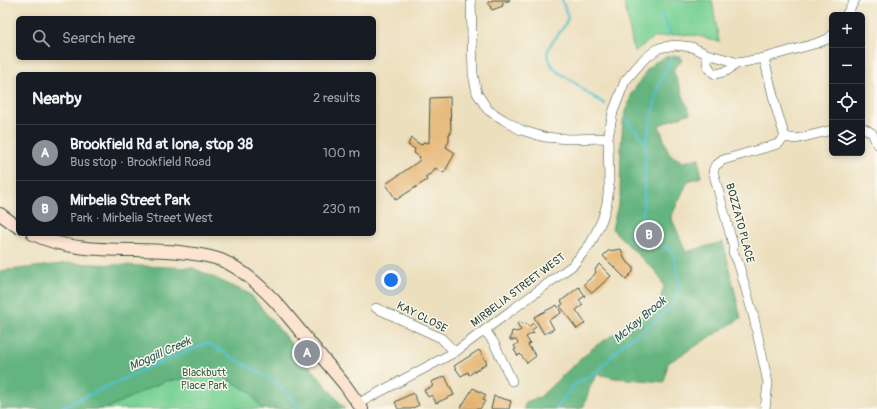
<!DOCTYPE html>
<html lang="en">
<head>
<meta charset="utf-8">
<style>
	:root { --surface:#171b24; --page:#242831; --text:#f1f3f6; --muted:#9ea1a6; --line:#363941; --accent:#8c9099 }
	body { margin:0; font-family:Pangolin,sans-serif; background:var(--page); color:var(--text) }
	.controls { position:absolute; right:12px; top:12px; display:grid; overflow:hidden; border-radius:6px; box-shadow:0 2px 6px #0003 }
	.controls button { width:36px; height:36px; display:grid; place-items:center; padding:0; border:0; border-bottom:1px solid var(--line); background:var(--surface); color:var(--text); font:20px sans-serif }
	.you { position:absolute; left:391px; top:280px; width:14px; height:14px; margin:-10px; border:3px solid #fff; border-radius:50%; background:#1a73e8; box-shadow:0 0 0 6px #1a73e833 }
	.badge { display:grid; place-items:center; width:26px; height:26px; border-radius:50%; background:var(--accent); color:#fff; font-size:13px; font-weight:700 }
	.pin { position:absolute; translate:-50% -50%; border:2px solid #fff; box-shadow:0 1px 4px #0006 }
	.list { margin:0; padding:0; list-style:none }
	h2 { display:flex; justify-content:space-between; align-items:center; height:52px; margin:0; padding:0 16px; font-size:17px }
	h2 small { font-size:13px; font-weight:400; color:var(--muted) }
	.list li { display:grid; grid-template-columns:26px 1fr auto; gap:12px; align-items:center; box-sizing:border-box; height:56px; padding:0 16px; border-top:1px solid var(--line) }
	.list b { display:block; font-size:15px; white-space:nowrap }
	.list p { margin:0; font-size:13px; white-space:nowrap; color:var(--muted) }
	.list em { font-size:13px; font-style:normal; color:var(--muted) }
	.icon { flex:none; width:22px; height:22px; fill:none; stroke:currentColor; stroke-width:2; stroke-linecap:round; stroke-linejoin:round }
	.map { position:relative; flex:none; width:877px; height:409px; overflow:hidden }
	.search { position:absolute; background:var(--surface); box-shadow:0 2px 6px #0003; left:16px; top:16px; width:360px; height:44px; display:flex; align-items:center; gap:10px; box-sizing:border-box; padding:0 14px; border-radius:6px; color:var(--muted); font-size:15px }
	.panel { position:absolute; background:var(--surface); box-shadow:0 2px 6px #0003; left:16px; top:72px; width:360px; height:164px; border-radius:6px }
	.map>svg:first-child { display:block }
</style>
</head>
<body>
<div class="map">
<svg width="877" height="409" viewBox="0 0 877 409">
	<rect width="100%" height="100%" fill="#fbf7ec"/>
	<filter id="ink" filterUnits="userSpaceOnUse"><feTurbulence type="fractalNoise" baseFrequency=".025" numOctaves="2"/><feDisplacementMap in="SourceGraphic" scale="8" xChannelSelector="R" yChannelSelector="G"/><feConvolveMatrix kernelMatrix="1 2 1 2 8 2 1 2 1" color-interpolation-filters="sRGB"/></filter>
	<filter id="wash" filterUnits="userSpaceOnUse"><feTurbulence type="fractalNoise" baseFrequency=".012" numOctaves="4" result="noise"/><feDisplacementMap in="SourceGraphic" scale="16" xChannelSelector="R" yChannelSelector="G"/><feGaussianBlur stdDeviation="0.9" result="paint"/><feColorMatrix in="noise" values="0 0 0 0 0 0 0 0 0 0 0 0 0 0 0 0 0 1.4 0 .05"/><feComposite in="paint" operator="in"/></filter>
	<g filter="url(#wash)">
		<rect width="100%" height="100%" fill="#ecdfbd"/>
		<path fill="#7ad296" stroke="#4c8865" d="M624,0H712L719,42L699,36L679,34L653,38L634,52Z
			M207,343L301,409H58Z"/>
		<path fill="#63b47f" stroke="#41785a" d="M667,56H680L682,61L673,70L690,113L659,125L669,154L683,162L699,158L701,177L688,181L671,217L686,252L723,242L741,318L668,363L664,382L615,378L598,374L591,384L584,406L580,409H524L526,402L540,397L562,376L594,347L659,305L664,286L657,273L612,229L620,196L621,146L623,121L632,93L647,70L654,63Z
			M70,263L193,268L250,294L345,409H262L250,392L220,375L165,381L105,409H0V271Z"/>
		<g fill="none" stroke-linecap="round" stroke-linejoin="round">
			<path stroke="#53c0cb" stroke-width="2.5" d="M562,0L568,17L565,25L549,47L547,54L552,66L558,72L574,82L589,94L605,104
				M662,15L670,31V35
				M625,119L628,121L645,142
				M58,409L143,370L207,343L277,383L301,409
				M556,409L574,385L598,371L623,344L653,323L674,303L679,284L674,254L655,239L643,219L646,142L659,85L672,58V56"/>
		</g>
		<g id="blocks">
			<path fill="#e5b370" d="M493,0H510L502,4L503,6L492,10L488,2Z
				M450,97L451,134H449V141L446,147L455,153L444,173L435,168L432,173L425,177L427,180L396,200L386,184L419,161L420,157L414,153L415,149L408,145L411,138L421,145L424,142L429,143L430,98Z
				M621,249L625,260L633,267V272L626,279L603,256L608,251Z
				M599,264L611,276L592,293L584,284L594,275L596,272L595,270Z
				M579,287L585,296L579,300L583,305L576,310L585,323L577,329L560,306L563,304L561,301Z
				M557,305L561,313L549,320L554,329L544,334L534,317Z
				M520,322L524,324L526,323L529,327L533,323L536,327L532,330L534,333L533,334L532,333L526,337L530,343L528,345L536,356L527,363L520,354L518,356L514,350L516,349L514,346L518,343L516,340H510L512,331L517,332L521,330L517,323Z
				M479,350L487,363L469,375L468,372L461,376L454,366Z
				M445,376L454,395L436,403L432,395L428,397L424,390L433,386L431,382Z
				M473,388L486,395L483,400L485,401L480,409H460Z
				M413,393L419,405L411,409H398L395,402Z
				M494,396L511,401L509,409H491Z"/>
		</g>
	</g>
	<g filter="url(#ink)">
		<use href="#blocks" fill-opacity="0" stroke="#3e5549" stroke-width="1"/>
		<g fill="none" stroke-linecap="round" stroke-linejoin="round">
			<g stroke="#3e5549" stroke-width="10">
				<path id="street" d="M471,0L473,74L477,93L488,110L504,120L521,130L544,137L569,139L608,138
					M846,15L855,0
					M707,54C707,64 706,67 715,74C726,72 729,71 736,62
					M764,58L776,108L785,137
					M862,127L872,133L877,144
					M376,308L441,338L455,352
					M485,330L494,343L512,381
					M359,403L455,352L573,265L591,243L602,220L607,203L609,184L608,138L613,112L625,81L644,59L659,48L675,45L692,47L707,54L739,63L764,58L814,44L828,39L832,35
					M765,409L768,383L754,318L738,262L733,252V245L713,171L715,166L723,160L778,144L785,137L796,139L832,130"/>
			</g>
			<g stroke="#3e5549" stroke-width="14">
				<path id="secondary" d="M0,214L18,227
					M33,234C78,256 131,247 179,252C193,254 208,255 221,260C243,269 266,291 282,309L345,385L362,409"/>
			</g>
			<use href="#street" stroke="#fff" stroke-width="9"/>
			<use href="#secondary" stroke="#fde4d1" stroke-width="12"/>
		</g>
	</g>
	<g text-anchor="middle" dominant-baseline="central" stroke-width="3" stroke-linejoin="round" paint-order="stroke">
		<g font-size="11" fill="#1f3d34" stroke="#fbf7ec">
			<text transform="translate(740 223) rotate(75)">BOZZATO PLACE</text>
			<text transform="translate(518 290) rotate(-37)">MIRBELIA STREET WEST</text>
			<text transform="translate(422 317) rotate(27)">KAY CLOSE</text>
		</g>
		<g font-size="11" fill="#36624c" stroke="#fbf7ec">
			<text x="204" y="372">Blackbutt<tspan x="204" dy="13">Place Park</tspan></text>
		</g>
		<g font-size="12" font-style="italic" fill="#2c5e5a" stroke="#fbf7ec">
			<text transform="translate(640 320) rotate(-40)">McKay Brook</text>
			<text transform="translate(160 354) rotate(-24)">Moggill Creek</text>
		</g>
	</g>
</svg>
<div class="controls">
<button>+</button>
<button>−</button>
<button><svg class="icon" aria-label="locate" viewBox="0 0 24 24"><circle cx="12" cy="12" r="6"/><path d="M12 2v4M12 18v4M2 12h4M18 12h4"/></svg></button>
<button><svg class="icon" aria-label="layers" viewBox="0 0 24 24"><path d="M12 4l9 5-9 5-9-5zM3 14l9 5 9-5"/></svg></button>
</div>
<div class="you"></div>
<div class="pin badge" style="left:307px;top:353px">A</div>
<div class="pin badge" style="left:649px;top:235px">B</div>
<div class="search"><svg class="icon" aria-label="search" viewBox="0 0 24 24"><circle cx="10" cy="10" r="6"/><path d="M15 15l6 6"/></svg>Search here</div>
<section class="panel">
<h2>Nearby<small>2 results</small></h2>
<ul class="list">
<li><span class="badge">A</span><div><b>Brookfield Rd at Iona, stop 38</b><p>Bus stop · Brookfield Road</p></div><em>100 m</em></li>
<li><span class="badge">B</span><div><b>Mirbelia Street Park</b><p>Park · Mirbelia Street West</p></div><em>230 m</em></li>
</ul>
</section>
</div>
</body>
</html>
